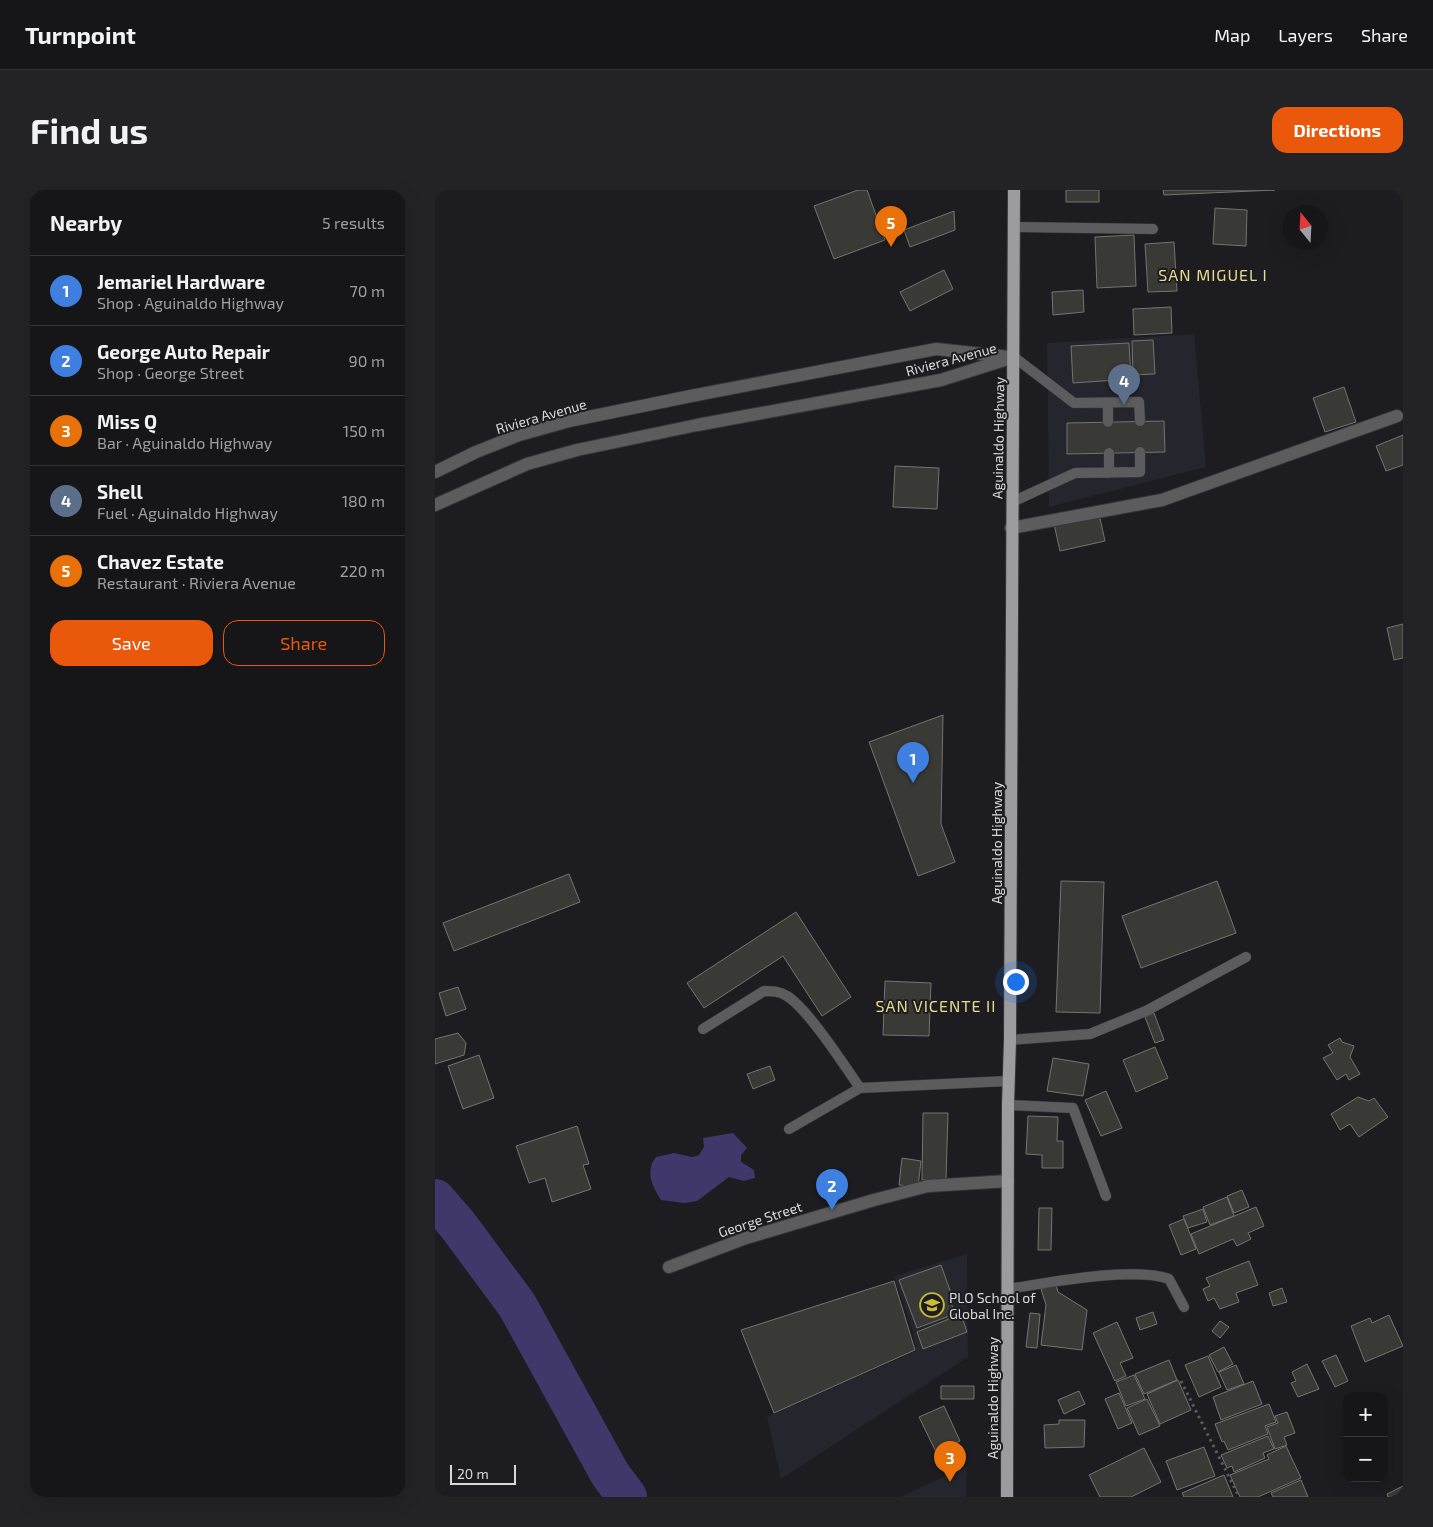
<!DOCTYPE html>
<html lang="en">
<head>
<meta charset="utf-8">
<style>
	:root { --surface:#161518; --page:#232225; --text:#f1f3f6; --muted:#9e9fa2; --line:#353437; --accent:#ea580c }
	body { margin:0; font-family:"Exo 2",sans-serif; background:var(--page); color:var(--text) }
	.controls { position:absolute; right:15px; bottom:15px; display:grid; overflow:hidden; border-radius:10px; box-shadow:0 5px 20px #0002 }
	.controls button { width:45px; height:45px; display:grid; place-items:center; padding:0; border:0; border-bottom:1px solid var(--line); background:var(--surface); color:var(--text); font:25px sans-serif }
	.compass { position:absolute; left:848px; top:15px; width:45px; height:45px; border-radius:50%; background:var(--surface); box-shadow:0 5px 20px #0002; rotate:342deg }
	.scale { position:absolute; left:15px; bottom:12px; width:66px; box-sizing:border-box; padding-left:5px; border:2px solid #d8d8db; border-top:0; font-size:14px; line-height:18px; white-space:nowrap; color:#d8d8db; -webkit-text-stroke:4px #1d1c20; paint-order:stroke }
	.you { position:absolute; left:580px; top:791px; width:18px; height:18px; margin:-12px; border:4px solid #fff; border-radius:50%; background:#1a73e8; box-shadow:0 0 0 8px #1a73e833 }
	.badge { display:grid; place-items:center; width:32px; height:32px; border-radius:50%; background:var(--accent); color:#fff; font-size:16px; font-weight:700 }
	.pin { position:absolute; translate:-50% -41px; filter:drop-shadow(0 1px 2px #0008) }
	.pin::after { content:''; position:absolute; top:26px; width:18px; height:15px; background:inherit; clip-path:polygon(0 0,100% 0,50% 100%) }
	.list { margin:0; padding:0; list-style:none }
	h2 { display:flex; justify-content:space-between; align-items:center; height:65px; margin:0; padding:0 20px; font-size:21px }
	h2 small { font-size:16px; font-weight:400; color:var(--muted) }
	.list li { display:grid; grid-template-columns:32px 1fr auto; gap:15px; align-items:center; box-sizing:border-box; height:70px; padding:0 20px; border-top:1px solid var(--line) }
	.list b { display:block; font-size:19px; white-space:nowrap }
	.list p { margin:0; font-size:16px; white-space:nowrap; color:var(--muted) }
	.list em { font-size:16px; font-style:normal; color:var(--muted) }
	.actions { display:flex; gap:10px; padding:15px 20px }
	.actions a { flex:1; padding:11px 0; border:1px solid var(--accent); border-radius:15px; text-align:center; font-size:18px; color:var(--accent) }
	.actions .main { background:var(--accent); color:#fff }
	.map { position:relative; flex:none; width:968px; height:1307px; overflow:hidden; border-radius:15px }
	header { display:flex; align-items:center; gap:30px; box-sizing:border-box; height:70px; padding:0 25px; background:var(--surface); border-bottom:1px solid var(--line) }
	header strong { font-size:24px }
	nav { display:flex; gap:28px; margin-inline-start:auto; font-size:18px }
	.intro { display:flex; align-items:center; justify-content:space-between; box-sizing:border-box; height:120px; padding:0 30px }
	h1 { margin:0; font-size:35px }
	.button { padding:12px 22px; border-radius:15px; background:var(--accent); color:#fff; font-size:18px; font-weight:700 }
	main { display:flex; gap:30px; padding:0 30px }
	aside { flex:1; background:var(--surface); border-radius:15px; box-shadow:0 5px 20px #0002 }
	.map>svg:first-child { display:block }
</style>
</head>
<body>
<header>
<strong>Turnpoint</strong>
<nav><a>Map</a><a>Layers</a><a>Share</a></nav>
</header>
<div class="intro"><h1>Find us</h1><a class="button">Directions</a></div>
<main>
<aside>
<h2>Nearby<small>5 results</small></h2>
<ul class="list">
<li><span class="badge" style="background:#3f7fe0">1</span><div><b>Jemariel Hardware</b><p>Shop · Aguinaldo Highway</p></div><em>70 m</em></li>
<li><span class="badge" style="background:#3f7fe0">2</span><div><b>George Auto Repair</b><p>Shop · George Street</p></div><em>90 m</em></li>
<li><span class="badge" style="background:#e8710a">3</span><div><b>Miss Q</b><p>Bar · Aguinaldo Highway</p></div><em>150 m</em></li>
<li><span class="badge" style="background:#5c6f8a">4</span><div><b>Shell</b><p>Fuel · Aguinaldo Highway</p></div><em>180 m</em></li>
<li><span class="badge" style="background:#e8710a">5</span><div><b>Chavez Estate</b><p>Restaurant · Riviera Avenue</p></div><em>220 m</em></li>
</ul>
<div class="actions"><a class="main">Save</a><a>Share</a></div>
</aside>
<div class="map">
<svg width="968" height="1307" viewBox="0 0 968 1307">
	<rect width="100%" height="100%" fill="#1d1c20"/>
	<path fill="#25252d" d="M759,144L771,277L614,317L612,153Z
		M532,1064L533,1167L346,1289L332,1227L481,1161L478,1142L459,1086Z
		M532,1276L531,1307H465Z"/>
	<path fill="#40386b" d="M298,943L312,958L306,965V972L319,980L320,988L309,991L294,987L262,1011L249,1013L226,1010C217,996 210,981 221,967L239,963L257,967L264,965L269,957L268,948Z"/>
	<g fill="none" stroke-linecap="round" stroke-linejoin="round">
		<path stroke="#40386b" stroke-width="40" d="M0,1009L22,1034L82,1115L175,1284L192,1307"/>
	</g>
	<path fill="#393935" stroke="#757470" d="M423,0H432L450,50L399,69L379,16Z
		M631,0H664V12H631Z
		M728,0H840L729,5Z
		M780,18L812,20L811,56L778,54Z
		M519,21L520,40L475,57L469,40Z
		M699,45L701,96L662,98L660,47Z
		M739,52L742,101L713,102L710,54Z
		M509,80L518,99L475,121L465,102Z
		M648,100L649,122L618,125L617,102Z
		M736,117L737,143L699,145L698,119Z
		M718,150L720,184L698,185L697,151Z
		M694,153L696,189L638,193L636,156Z
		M909,197L921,232L890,242L878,208Z
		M729,231L730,262L632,264V233Z
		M968,245V275L951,281L941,256Z
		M460,276L504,278L502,319L458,317Z
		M664,324L670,351L625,361L619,334Z
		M968,434V468L959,470L952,438Z
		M508,525L506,634L520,672L483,686L434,552Z
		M134,684L145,712L19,761L8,733Z
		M626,691L669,692L665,823L621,822Z
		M782,691L801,743L706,778L687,726Z
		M361,722L416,807L387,826L348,766L269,818L252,793Z
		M450,791L496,793L494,846L448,845Z
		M23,797L31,819L11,826L4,803Z
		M719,823L729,850L720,853L710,827Z
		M23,843L31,853L29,865L0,874V849Z
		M905,848L907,852L919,856L915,867L925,884L914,890L911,884L902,890L888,868L898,863L893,855Z
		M720,857L733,888L701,902L688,870Z
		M44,865L59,908L28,919L13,876Z
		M618,868L654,874L648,906L612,901Z
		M335,876L340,890L318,899L312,884Z
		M671,901L687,938L666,946L650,910Z
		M923,907L934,911L939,908L953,927L924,947L915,934L905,940L896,924Z
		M488,923H513L511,990H487Z
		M593,926L623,927L622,951H628V978H607V965L591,964Z
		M142,936L154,974L148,975L156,999L117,1012L110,988L94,993L81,956Z
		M467,968L486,971L483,997L464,995Z
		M807,1000L814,1017L799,1023L792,1006Z
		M792,1007L799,1026L775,1035L768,1017Z
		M821,1017L829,1036L813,1043L816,1049L802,1056L798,1049L764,1064L756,1044Z
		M604,1018H617L616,1060H603Z
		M768,1019L772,1032L753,1038L748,1026Z
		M749,1029L761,1059L746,1065L734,1035Z
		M814,1071L823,1095L801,1103L804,1112L785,1119L779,1108L773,1111L768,1099L775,1096L771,1088Z
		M506,1075L517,1106L514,1107L520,1124L482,1138L464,1090Z
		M459,1091L480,1160L339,1223L306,1140Z
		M621,1095L623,1102L652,1120L647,1160L606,1155L611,1115L606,1099Z
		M847,1098L852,1112L838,1116L834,1103Z
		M718,1122L722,1134L705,1140L701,1128Z
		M595,1123L605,1124L602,1158L591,1157Z
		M526,1124L532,1142L488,1159L482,1142Z
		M954,1125L968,1156L930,1172L916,1136L935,1128L937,1133Z
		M785,1131L794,1137L785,1148L777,1141Z
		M682,1132L698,1168L685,1173L691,1186L680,1191L658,1143Z
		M789,1157L798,1174L783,1182L774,1165Z
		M901,1165L913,1191L900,1197L887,1171Z
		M773,1166L786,1197L764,1207L750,1175Z
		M734,1170L742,1190L709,1204L700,1184Z
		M872,1174L884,1199L863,1207L856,1193L861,1191L857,1182Z
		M801,1175L809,1194L792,1200L784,1182Z
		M699,1185L710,1209L691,1216L681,1192Z
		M743,1190L756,1220L725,1234L712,1204Z
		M818,1191L827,1214L786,1230L778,1207Z
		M506,1196H539V1209H506Z
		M644,1201L650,1214L629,1224L623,1210Z
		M684,1203L697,1233L683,1239L670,1209Z
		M712,1209L725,1236L704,1245L692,1218Z
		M834,1214L841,1232L830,1236L833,1244L793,1260L789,1251L787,1252L780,1234Z
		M509,1216L525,1251L501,1262L484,1227Z
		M852,1222L860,1243L849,1247L852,1255L840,1259L832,1237L843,1233L840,1226Z
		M624,1230H650L649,1257L610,1258L609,1235L624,1234Z
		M833,1246L839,1259L828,1263L830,1268L799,1282L797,1276L792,1278L786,1265Z
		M851,1256L866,1288L823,1307H805L795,1285L834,1269L832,1265Z
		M769,1257L780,1286L742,1300L731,1271Z
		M709,1258L726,1292L696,1307H665L654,1285Z
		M789,1285L798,1307H749L747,1303Z
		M866,1290L873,1307H838L836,1303Z
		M968,1296V1307H953L952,1304Z"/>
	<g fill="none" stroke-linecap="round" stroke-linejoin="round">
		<g stroke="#37363a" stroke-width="11">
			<path id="service" d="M579,37L718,39
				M579,167L639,213L704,212L705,231
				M673,213V232
				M674,263V283
				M577,312L640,283L705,282V262
				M268,839L329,801C337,801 344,801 352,806C373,819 409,875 425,898
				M575,850L655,844L711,821L811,767
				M573,915L638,918L671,1006
				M354,939L425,898L573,891
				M573,1099C613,1093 698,1076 734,1089L749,1117"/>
		</g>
		<g stroke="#37363a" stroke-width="14">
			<path id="minor" d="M0,282L41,262L84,245L134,231L256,206L501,159L574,167
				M0,315L92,274L142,260L262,235L506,190L579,167
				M576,338L727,310L962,226
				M234,1077L311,1048L439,1010L493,996L573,991"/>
		</g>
		<g stroke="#37363a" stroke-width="14">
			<path id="primary" d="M572,1307L573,915L575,850L579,0"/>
		</g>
		<path stroke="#5b5a5e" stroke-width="3" stroke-dasharray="2.5 4" stroke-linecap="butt" d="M746,1191L804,1307"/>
		<use href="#service" stroke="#5c5c5e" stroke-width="10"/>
		<use href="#minor" stroke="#5c5c5e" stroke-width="12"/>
		<use href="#primary" stroke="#9c9b9f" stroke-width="12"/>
	</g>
	<defs>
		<g id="school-ring" transform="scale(1.25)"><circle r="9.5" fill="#1d1c20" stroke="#caba39" stroke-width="1.5"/><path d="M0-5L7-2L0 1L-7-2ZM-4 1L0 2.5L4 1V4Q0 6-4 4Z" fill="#caba39"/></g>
	</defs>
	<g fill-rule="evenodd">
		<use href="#school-ring" x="497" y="1115"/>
	</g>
	<g text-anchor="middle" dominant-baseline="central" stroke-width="4" stroke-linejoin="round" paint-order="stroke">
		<g font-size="14" fill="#d8d8db" stroke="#1d1c20">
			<text transform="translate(516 169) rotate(-15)">Riviera Avenue</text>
			<text transform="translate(106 226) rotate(-16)">Riviera Avenue</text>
			<text transform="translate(563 248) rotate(-89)">Aguinaldo Highway</text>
			<text transform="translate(561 653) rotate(-90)">Aguinaldo Highway</text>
			<text transform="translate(325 1029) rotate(-18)">George Street</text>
			<text transform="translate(557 1208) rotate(-90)">Aguinaldo Highway</text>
		</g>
		<g font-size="14" fill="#d8d8db" stroke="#1d1c20" text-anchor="start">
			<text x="514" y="1107">PLO School of<tspan x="514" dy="16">Global Inc.</tspan></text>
		</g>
		<g font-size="16" letter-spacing="1" fill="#e7dd8e" stroke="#1d1c20">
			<text x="778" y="84">SAN MIGUEL I</text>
			<text x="501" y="815">SAN VICENTE II</text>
		</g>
	</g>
</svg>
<div class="controls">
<button>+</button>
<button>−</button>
</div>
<svg class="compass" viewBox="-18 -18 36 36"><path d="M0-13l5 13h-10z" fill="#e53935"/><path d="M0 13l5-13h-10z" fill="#9e9fa2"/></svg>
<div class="scale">20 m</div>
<div class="you"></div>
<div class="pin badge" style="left:478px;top:593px;background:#3f7fe0">1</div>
<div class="pin badge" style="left:397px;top:1020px;background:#3f7fe0">2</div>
<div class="pin badge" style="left:515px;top:1292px;background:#e8710a">3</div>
<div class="pin badge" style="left:689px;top:215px;background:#5c6f8a">4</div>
<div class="pin badge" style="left:456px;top:57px;background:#e8710a">5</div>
</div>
</main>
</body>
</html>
